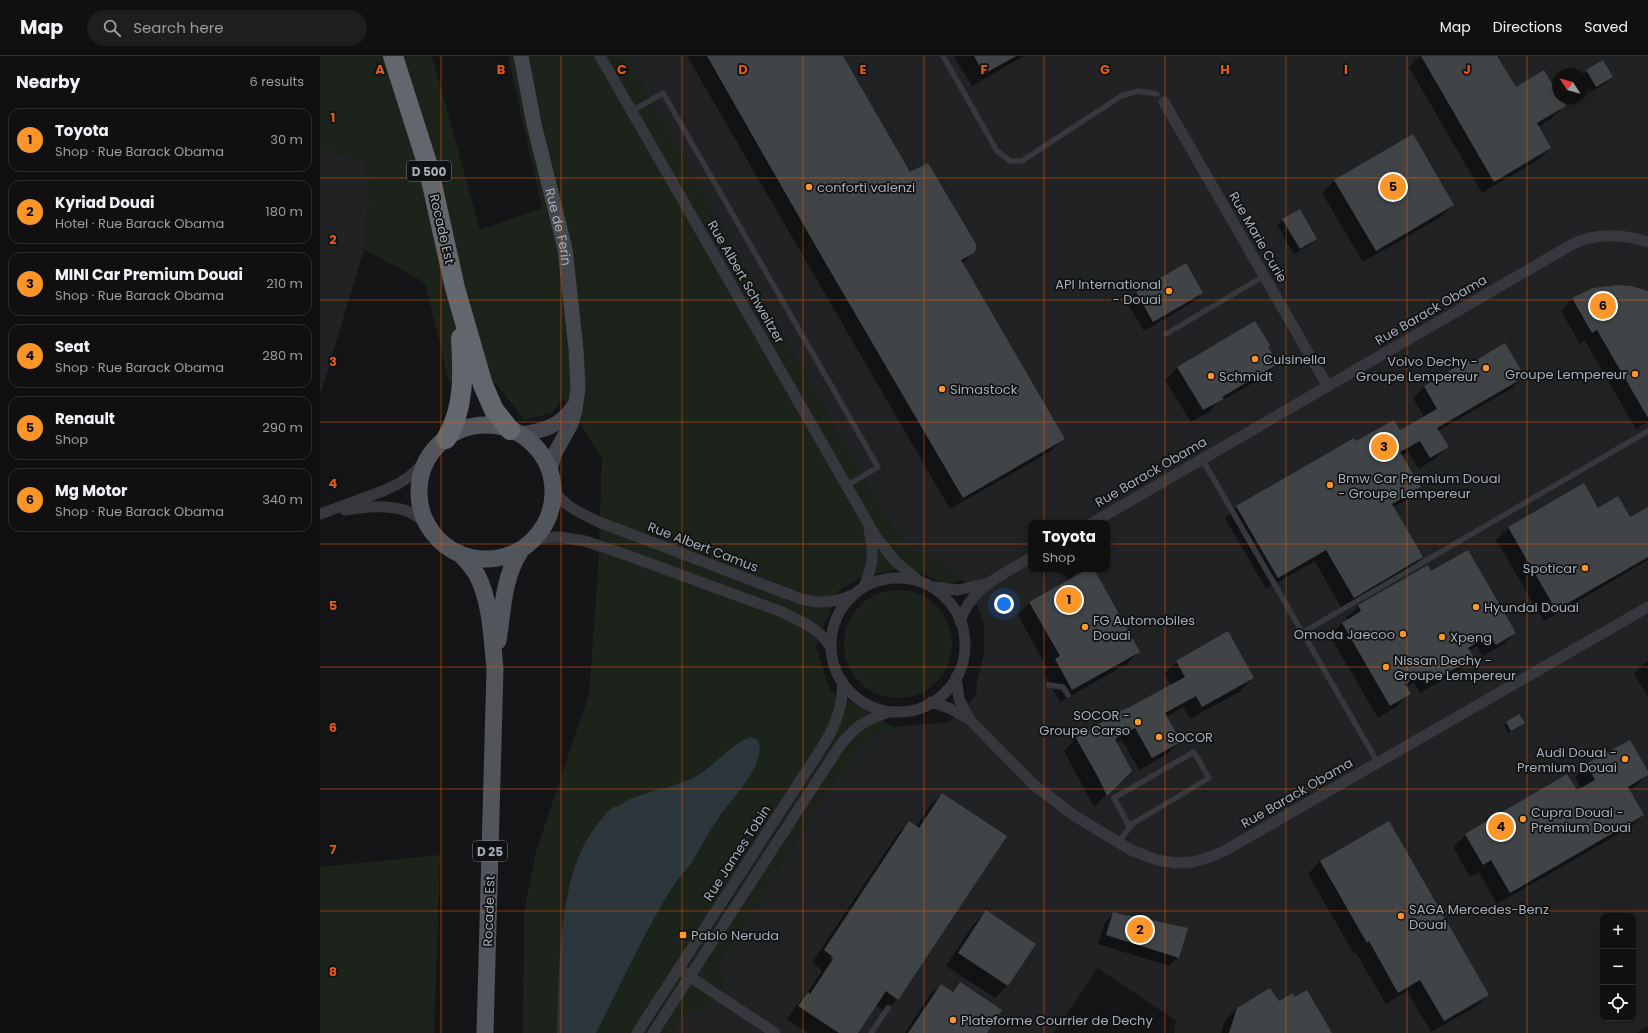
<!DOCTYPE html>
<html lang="en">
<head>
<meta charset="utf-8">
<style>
	:root { --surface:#101011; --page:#1e1e1f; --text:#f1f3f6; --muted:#9c9d9f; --line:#303031; --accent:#fc9628 }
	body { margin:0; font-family:Poppins,sans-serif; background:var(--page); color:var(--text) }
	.controls { position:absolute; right:12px; bottom:12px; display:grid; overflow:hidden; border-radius:8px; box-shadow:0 2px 10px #0003 }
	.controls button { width:36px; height:36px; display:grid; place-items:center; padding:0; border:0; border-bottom:1px solid var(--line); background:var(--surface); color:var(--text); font:20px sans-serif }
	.compass { position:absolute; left:1232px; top:12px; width:36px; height:36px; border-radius:50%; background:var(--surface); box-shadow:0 2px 10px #0003; rotate:306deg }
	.you { position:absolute; left:684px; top:548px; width:14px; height:14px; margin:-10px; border:3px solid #fff; border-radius:50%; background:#1a73e8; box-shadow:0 0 0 6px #1a73e833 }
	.badge { display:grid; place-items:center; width:26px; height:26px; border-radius:50%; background:var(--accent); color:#111; font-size:13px; font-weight:700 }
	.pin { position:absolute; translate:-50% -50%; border:2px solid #fff; box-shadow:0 1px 4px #0006 }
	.popup { position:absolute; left:708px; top:464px; width:82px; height:52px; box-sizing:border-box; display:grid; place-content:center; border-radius:8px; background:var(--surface); filter:drop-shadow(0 1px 3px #0005); font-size:13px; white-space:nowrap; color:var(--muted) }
	.popup b { font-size:15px; color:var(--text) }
	.popup::after { content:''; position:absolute; left:50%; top:100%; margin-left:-8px; border:8px solid transparent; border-top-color:var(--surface) }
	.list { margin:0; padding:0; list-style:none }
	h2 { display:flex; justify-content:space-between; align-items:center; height:52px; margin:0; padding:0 16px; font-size:17px }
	h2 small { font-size:13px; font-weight:400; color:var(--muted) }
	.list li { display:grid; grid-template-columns:26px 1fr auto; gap:12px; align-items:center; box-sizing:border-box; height:64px; margin:0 8px 8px; padding:0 8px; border:1px solid var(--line); border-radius:12px }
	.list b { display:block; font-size:15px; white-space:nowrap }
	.list p { margin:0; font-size:13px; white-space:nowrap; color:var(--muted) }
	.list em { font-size:13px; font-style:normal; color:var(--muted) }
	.icon { flex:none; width:22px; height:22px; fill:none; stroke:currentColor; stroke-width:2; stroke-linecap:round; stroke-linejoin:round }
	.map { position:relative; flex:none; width:1328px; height:977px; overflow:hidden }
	header { display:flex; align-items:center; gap:24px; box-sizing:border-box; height:56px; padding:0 20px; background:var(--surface); border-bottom:1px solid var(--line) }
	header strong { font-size:19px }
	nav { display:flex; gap:22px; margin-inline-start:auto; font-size:14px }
	.search { width:280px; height:36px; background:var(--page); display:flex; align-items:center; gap:10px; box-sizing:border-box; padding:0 14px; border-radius:22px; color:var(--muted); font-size:15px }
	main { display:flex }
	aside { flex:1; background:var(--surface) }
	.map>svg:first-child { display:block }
</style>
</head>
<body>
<header>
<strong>Map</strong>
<div class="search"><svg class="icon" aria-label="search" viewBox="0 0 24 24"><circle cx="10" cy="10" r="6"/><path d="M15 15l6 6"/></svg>Search here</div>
<nav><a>Map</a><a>Directions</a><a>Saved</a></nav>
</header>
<main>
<aside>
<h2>Nearby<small>6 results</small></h2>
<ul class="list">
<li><span class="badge">1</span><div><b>Toyota</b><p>Shop · Rue Barack Obama</p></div><em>30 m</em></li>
<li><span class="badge">2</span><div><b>Kyriad Douai</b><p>Hotel · Rue Barack Obama</p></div><em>180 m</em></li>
<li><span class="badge">3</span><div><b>MINI Car Premium Douai</b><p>Shop · Rue Barack Obama</p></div><em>210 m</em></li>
<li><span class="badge">4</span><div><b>Seat</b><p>Shop · Rue Barack Obama</p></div><em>280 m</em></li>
<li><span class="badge">5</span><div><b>Renault</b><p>Shop</p></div><em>290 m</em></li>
<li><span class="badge">6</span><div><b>Mg Motor</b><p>Shop · Rue Barack Obama</p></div><em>340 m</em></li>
</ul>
</aside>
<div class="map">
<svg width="1328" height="977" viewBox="0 0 1328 977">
	<rect width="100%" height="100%" fill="#151517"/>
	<path fill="#212224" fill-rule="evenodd" d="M306,0H1328V970L1316,977H854L856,965L778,912L733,977H352L358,964L406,925L397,909L524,709L545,685L574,671L629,666L656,640L657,626L664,598V568L658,551L644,524L624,508L605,501L590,492L574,474L550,434ZM1238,18H1262V42H1238ZM711,467H787V513H711ZM1283,860H1313V962H1283Z
		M0,92L43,104L50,129L44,193L0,340Z"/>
	<path fill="#1b231b" d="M0,0H112L160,174L222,152L188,0H306L550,434L574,474L590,492L605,501L624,508L644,524L626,528L587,511L542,521L518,535L496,591L510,634L574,671L545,685L524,709L397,909L406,924L384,956L372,954L358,964L352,977H203L204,856L217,792L269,638L278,515L282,402L243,342L232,357L204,364L176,328L129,326L105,227L44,193L50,129L43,104L0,92Z
		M524 588a54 54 0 1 1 108 0a54 54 0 1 1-108 0Z
		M120,799L114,977H0V811Z"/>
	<path fill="#2b373c" d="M430,681L437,683C450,706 411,743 399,761C390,774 382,789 374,802C368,813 359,821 352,832C323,878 301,928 276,977H237C240,914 236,813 281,764C284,760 287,755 291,753C294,750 299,750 302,748C306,746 309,743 313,742C333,734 354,731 373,722C394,711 408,690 430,681Z"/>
	<path fill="#0007" d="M367,0H521L590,118L653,197L642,208L743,382L731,395L630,453Z
		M634,0H704L652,30Z
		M1100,0H1176L1195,32L1238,39V42H1239L1244,50L1232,62L1218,71L1230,92L1218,104L1162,137L1089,11Z
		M1267,15L1292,21L1286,27L1270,36L1262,23V19Z
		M1015,124L1133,149L1121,161L1043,206L1002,137Z
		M963,164L996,183L990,189L974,198L957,169Z
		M865,208L882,237L873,246L824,275L807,246L816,237Z
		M1273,233L1328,237V366L1316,373L1265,285L1260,288L1241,255L1252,243Z
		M1148,305L1150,309L1204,321L1192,332L1118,375L1128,391L1116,402L1099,413L1088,396L1081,400L1100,431L1088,443L1073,451L1102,501L1091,513L1022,553L995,505L946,533L905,462L917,451L1034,383L1036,386L1079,376L1104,361L1093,342L1104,331Z
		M957,308L945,320L896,348L890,355L871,366L845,324L858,311Z
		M1263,428L1277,453L1310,463L1328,452V504L1224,565L1176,484L1188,472Z
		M770,513H773L819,595L807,608L740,646L723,616L727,612L698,559L710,546Z
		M1111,516L1195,577L1183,589L1163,600L1157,590L1149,595L1152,602L1140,614L1100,637L1094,627L1086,632L1089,638L1077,650L1058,662L1010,580L1022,567L1028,564L1026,562L1039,550Z
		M857,605L933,622L921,635L870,663L863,651L846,661L860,686L847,698L819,714L802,684L796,687L811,714L774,751L744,695L756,682L851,630L844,618Z
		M1327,605H1328V641L1314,618Z
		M1199,659L1204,667L1188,677L1184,669Z
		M1267,709L1328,717L1316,730L1309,734L1323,759L1311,771L1177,848L1159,816L1150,821L1133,791L1146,779L1262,733L1255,721Z
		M622,738L578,943L565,955L555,949L537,977H488L467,963L476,950L484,941L502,915L500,914L501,913L492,907L577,779L589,766L596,771L610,750Z
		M1069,766L1168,939L1155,951L1111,976L1087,935L1066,948L1036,897L1034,898L988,818L1000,805Z
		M666,856L715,888L687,930L675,942L626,910L654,868Z
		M794,857L807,861L808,860L858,901L849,910L778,888L785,866Z
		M640,927L666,977H585L609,940L621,929L631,936Z
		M974,942L1010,977H901L905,965L917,952L959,946Z"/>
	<path fill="#414447" d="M387,0H523L590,116L608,107L656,188V193L654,197L641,204L745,383L643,442L502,201Z
		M654,0H696L664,18Z
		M1101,0H1177L1196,31L1224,14L1238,38V42H1241L1246,50L1217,67L1231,92L1174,126Z
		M1283,4L1293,21L1276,31L1266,14Z
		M1093,78L1134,149L1056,195L1014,124Z
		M980,153L997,183L980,193L962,163Z
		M866,207L883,237L833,266L816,236Z
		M1298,229L1311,230L1328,235V362L1277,274L1272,277L1252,242L1273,232Z
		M935,265L950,289L948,291L958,308L902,341L904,343L883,354L857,311Z
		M1185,287L1205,321L1117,372L1129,391L1110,402L1100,385L1080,396L1101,431L1072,448L1103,501L1034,542L1006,494L958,522L916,450L1034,382L1036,385L1074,364L1080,374L1117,353L1104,330L1148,304L1150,308Z
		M1264,427L1278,452L1298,440L1310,461L1328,451V501L1236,554L1188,471Z
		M1148,494L1196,577L1176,589L1170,579L1148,592L1154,602L1113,625L1107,615L1085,628L1091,638L1070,650L1022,567L1041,555L1038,549L1108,509L1111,515Z
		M768,513H774L820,596L752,634L735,603L740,600L709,546Z
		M908,575L934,622L882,651L876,640L845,657L861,686L832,702L815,672L795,683L812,715L787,740L778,721L756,682L804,653V654L865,621L856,605Z
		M1199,658L1205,667L1191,675L1186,666Z
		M1310,684L1328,715V719L1308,731L1324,759L1190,837L1171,804L1163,809L1145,778L1247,718L1257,734L1275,724L1266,708Z
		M622,737L687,780L578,944L566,935L538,977H519L478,950L488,936L490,938L513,903L511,902L512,900L504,894L589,765L599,772Z
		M1069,765L1169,939L1124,965L1100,924L1078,937L1049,885L1047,887L1000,805Z
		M666,854L716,888L688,930L638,897Z
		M793,856L808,860V859L868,872L859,902L786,879Z
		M640,926L682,954L667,977H588L621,928L633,936Z
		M950,932L959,945L973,937L974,941L987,934L1012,977H909L917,952Z"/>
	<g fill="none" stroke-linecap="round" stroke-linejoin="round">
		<path stroke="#36383d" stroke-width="5.5" d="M623,0L677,95L690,105H702L801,40L818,35L837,38
			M312,55L343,37L558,411L526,430
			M846,278L944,220
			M882,403L1058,707
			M982,577L1328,375
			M729,629L743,631L748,639
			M798,787L812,768L889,722L874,696L794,742L809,770
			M551,977L568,952"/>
		<path stroke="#36383d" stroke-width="11" d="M280,0L556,481L575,505L600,526
			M844,46L1008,331
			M233,432C243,450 260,457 279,466L481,543C499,548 515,547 532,539
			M25,454C44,451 68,448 87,455C95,458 101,464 108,469
			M0,458L63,435L78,428L90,420L108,403
			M772,467L1251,189C1276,176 1302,178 1328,186
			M212,485L219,482L239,481L265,485L301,497L462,556C480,565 501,573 511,592
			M511 589a67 67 0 1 1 134 0a67 67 0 1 1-134 0Z
			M615,531L638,534L668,527
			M543,532C554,509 554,498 549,473
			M640,566C650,532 683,518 711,502
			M636,621L639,643L650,664L714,729L755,760L811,794L837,804L856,807L873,806L890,801L906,794L1328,551
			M611,646L629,652L647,662
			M364,917L455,977
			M317,977L506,685C517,666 524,647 522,625
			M333,977L519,691C534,671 546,663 570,656"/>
		<g stroke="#44474d" stroke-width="15">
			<path id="s1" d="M201,0L214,68L245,193L256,293L258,332L255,354L251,368L234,399L230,414"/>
			<path d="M199,378C221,376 241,370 253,351"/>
		</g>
		<path stroke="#52555c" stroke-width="17" d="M99 436a67 67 0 1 1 134 0a67 67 0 1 1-134 0Z
			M139,497C146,504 152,510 157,519C171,545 172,584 175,613L165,977
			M178,585C183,554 183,521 201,494"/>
		<path stroke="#62676e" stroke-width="20" d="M73,0L108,110L135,232L163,329L174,354L190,374
			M126,383C145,353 143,316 141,282"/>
	</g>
	<path fill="none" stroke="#e8590c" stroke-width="1" stroke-opacity="0.55" d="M121,0V977M241,0V977M362,0V977M483,0V977M604,0V977M724,0V977M845,0V977M966,0V977M1087,0V977M1207,0V977M0,122H1328M0,244H1328M0,366H1328M0,488H1328M0,611H1328M0,733H1328M0,855H1328"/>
	<g fill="#fc9628" stroke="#101112" stroke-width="1.5">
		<circle cx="489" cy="131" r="4"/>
		<circle cx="849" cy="235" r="4"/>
		<circle cx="935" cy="303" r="4"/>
		<circle cx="1166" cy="312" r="4"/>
		<circle cx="1315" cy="318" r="4"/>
		<circle cx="891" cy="320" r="4"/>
		<circle cx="622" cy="333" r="4"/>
		<circle cx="1010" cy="429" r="4"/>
		<circle cx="1265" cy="512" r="4"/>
		<circle cx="1156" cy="551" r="4"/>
		<circle cx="765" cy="571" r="4"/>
		<circle cx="1083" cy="578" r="4"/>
		<circle cx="1122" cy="581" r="4"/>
		<circle cx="1066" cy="611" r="4"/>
		<circle cx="818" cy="666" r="4"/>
		<circle cx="839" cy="681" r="4"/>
		<circle cx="1305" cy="703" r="4"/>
		<circle cx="1203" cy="763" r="4"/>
		<circle cx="1081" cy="860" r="4"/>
		<rect x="359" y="875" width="8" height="8" rx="2"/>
		<circle cx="633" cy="964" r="4"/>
	</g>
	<g text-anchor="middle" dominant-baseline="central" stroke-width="3.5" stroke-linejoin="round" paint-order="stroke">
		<g fill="#101112" stroke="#797f86" stroke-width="1">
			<rect x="87" y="105" width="44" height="20" rx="3"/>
			<rect x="153" y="785" width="34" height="20" rx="3"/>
		</g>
		<g font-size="12" font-weight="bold" fill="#a6aeb8">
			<text x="109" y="115">D 500</text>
			<text x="170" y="795">D 25</text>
		</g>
		<g font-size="13" fill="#a6aeb8" stroke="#101112" text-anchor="start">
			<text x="497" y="131">conforti valenzi</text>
			<text x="841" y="228" text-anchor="end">API International<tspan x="841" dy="15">- Douai</tspan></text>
			<text x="943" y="303">Cuisinella</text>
			<text x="1158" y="305" text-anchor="end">Volvo Dechy -<tspan x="1158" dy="15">Groupe Lempereur</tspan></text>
			<text x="1307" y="318" text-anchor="end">Groupe Lempereur</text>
			<text x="899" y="320">Schmidt</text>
			<text x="630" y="333">Simastock</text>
			<text x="1018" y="422">Bmw Car Premium Douai<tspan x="1018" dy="15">- Groupe Lempereur</tspan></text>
			<text x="1257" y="512" text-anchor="end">Spoticar</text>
			<text x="1164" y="551">Hyundai Douai</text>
			<text x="773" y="564">FG Automobiles<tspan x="773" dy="15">Douai</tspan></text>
			<text x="1075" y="578" text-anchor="end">Omoda Jaecoo</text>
			<text x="1130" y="581">Xpeng</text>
			<text x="1074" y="604">Nissan Dechy -<tspan x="1074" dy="15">Groupe Lempereur</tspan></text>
			<text x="810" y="659" text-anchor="end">SOCOR -<tspan x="810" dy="15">Groupe Carso</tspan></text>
			<text x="847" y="681">SOCOR</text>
			<text x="1297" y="696" text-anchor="end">Audi Douai -<tspan x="1297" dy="15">Premium Douai</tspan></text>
			<text x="1211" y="756">Cupra Douai -<tspan x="1211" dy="15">Premium Douai</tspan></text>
			<text x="1089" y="853">SAGA Mercedes-Benz<tspan x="1089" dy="15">Douai</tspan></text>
			<text x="371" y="879">Pablo Neruda</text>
			<text x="641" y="964">Plateforme Courrier de Dechy</text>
		</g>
		<g font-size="13" fill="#a6aeb8" stroke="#101112">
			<text stroke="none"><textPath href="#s1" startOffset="175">Rue de Ferin</textPath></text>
			<text transform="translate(122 173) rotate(77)">Rocade Est</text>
			<text transform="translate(938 181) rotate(60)">Rue Marie Curie</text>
			<text transform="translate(426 226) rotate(60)">Rue Albert Schweitzer</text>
			<text transform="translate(1111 254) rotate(-30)">Rue Barack Obama</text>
			<text transform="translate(831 416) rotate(-30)">Rue Barack Obama</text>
			<text transform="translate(383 491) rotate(21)">Rue Albert Camus</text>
			<text transform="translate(977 737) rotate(-30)">Rue Barack Obama</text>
			<text transform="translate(417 797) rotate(-57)">Rue James Tobin</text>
			<text transform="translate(169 855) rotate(-88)">Rocade Est</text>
		</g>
	</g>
	<g font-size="13" text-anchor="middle" font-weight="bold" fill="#e8590c" stroke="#101112" stroke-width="3.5" stroke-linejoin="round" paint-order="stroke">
		<text x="60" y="18">A</text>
		<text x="181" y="18">B</text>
		<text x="302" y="18">C</text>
		<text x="423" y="18">D</text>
		<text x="543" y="18">E</text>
		<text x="664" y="18">F</text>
		<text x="785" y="18">G</text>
		<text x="905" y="18">H</text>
		<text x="1026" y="18">I</text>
		<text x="1147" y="18">J</text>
		<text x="13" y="66">1</text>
		<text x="13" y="188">2</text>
		<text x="13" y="310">3</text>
		<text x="13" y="432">4</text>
		<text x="13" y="554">5</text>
		<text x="13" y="676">6</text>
		<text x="13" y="798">7</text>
		<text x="13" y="920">8</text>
	</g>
</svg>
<div class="controls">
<button>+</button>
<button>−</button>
<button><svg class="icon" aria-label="locate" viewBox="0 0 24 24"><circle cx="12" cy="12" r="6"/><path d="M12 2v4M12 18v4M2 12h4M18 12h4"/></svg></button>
</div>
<svg class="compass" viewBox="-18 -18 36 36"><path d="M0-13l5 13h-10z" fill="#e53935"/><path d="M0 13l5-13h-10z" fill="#9c9d9f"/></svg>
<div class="you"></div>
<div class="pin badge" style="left:749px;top:544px">1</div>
<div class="popup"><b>Toyota</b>Shop</div>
<div class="pin badge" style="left:820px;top:874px">2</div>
<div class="pin badge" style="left:1064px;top:391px">3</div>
<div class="pin badge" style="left:1181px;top:771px">4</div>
<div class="pin badge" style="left:1073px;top:131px">5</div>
<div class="pin badge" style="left:1283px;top:250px">6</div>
</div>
</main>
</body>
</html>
